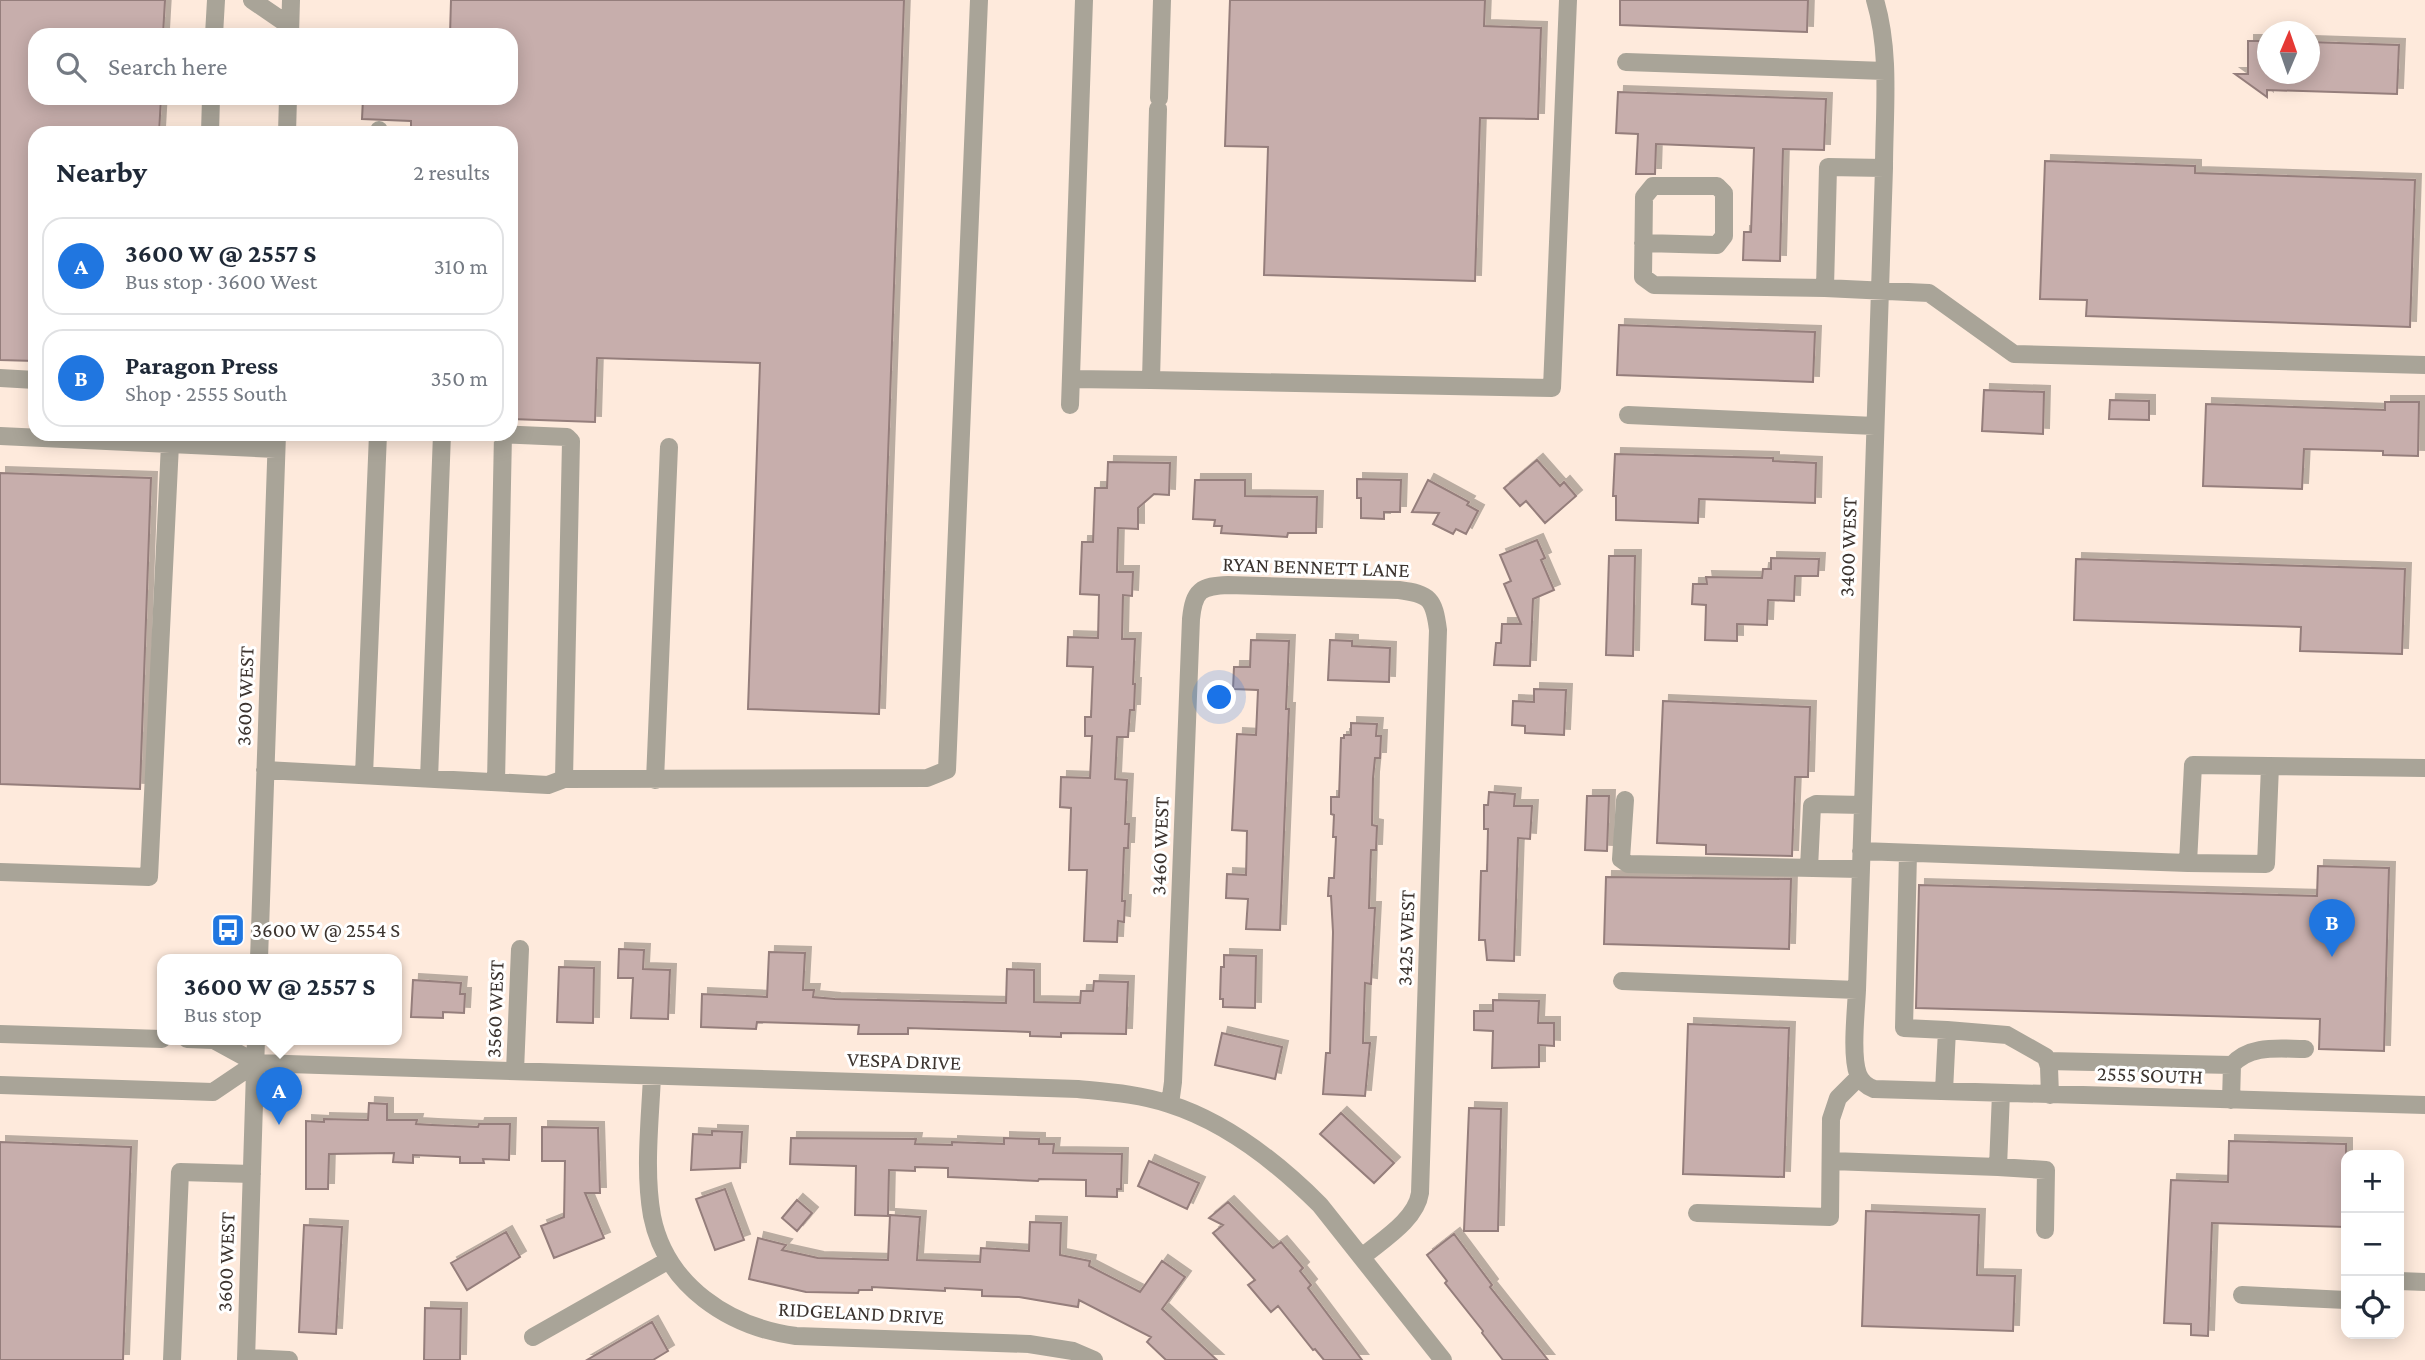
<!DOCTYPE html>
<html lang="en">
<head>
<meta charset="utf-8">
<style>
	:root { --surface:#fff; --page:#f2f2f3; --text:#1f2937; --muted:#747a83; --line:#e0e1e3; --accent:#2076e0 }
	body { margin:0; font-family:"Crimson Pro",serif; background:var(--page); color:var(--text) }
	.controls { position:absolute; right:21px; bottom:21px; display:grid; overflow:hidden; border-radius:14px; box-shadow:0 4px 18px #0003 }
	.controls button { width:63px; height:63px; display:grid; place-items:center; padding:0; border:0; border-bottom:2px solid var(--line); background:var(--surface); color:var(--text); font:35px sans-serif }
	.compass { position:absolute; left:2257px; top:21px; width:63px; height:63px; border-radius:50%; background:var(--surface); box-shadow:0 4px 18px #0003; rotate:2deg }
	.you { position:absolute; left:1220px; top:698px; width:24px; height:24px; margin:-18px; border:5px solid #fff; border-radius:50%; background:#1a73e8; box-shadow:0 0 0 10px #1a73e833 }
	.badge { display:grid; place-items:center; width:46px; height:46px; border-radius:50%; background:var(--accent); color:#fff; font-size:23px; font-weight:700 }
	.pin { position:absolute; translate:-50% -58px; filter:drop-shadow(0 2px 4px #0008) }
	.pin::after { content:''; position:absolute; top:37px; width:24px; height:21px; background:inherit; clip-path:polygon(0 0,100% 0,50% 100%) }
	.popup { position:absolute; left:157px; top:954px; width:245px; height:91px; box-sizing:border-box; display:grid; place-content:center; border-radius:14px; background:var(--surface); filter:drop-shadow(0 2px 5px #0005); font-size:23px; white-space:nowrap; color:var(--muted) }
	.popup b { font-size:26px; color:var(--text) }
	.popup::after { content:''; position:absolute; left:50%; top:100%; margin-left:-14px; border:14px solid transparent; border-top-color:var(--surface) }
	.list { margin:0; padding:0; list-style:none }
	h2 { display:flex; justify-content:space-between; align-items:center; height:91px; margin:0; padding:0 28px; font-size:30px }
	h2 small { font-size:23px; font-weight:400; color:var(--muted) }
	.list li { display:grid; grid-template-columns:46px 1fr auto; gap:21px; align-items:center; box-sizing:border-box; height:98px; margin:0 14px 14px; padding:0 14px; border:2px solid var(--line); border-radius:21px }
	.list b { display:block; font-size:26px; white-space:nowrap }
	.list p { margin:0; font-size:23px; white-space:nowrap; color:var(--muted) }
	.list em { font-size:23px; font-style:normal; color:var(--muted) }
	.icon { flex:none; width:38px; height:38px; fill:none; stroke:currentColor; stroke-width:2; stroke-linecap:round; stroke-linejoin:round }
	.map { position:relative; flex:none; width:2425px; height:1360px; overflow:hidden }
	.search { position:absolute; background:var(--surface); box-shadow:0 4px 18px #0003; left:28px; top:28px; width:490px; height:77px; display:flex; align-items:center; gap:18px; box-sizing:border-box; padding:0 24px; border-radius:21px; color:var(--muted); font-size:26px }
	.panel { position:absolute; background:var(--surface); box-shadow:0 4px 18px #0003; left:28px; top:126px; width:490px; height:315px; border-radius:21px }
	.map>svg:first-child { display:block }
</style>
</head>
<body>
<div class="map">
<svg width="2425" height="1360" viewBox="0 0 2425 1360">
	<defs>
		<filter id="shadow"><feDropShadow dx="6" dy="-6" stdDeviation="0" flood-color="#0004"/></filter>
	</defs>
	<rect width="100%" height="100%" fill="#feeadc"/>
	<path fill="#c7aeac" stroke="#957e7b" stroke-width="2" filter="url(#shadow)" d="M0,0H165L163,35H35V98H161L159,133H35V361L0,360Z
		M451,0H904L879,714L748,709L760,363L597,358L595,422L511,419V133H411V121L362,119L363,98H511V35H450Z
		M1230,0H1485L1484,26L1541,28L1538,119L1480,118L1475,281L1264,275L1268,147L1225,146Z
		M1620,0H1808L1807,32L1620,25Z
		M2248,41H2267V74H2309V42L2399,45L2397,94L2267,90V97L2235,74H2248Z
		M1618,92L1826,99L1824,150L1783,149L1780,261L1743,260L1744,232H1751L1754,148L1656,144L1655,174H1636L1638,134L1616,133Z
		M2045,161L2195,166V173L2415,180L2410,327L2086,316L2087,300L2040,299Z
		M1619,325L1815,332L1813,382L1617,375Z
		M1984,390L2044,392L2043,434L1982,431Z
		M2110,400L2149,401V420L2109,419Z
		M2385,402H2419L2418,456L2383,455V451L2304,449L2302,489L2203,486L2206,404L2385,410Z
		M1615,454L1773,458V461L1816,463L1815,503L1699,499L1698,523L1616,520V496H1613Z
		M1537,460L1560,486L1564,482L1576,496L1545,523L1526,501L1520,506L1504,488Z
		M1108,462L1170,463L1169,495L1154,494L1138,508V529L1118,528L1117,572H1133L1132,596L1123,595L1122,639H1135L1133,684H1135L1134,710H1130L1128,737H1117L1115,779L1127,780L1125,824H1129L1128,848H1124L1122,901H1125L1124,922L1118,921L1117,942L1084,941L1087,870H1069L1071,808L1060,807L1061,777L1090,778L1092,736H1085V717H1091L1093,667L1067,666L1068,637L1098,638L1099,595L1080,594L1082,542H1093L1095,488H1107Z
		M0,473L151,478L140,789L0,784Z
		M1357,479L1401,480L1400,512H1384V519L1361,518V498H1357Z
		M1195,480H1245V496L1317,497L1316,533H1288L1287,537L1221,533L1222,526H1214L1215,520L1193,519Z
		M1428,480L1469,502L1467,505L1478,511L1466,534L1456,529L1453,534L1433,524L1439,513L1412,512Z
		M1537,540L1545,558L1541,560L1554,590L1533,599L1530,666L1494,665L1496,643H1501L1502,624H1521L1504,584L1511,581L1500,555Z
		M1609,556H1635L1633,656L1606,655Z
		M1771,558L1819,559L1818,576H1795L1794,601L1768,600L1767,625L1737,624V641L1705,640L1706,605L1692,604L1693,584H1707L1706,577L1762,578L1763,569H1771Z
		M2076,559L2405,569L2402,654L2300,651L2301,627L2074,620Z
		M1251,640L1289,641L1286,709H1289L1280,930L1246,929L1248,899L1226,898L1227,874L1246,875L1247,831L1232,830L1237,734L1256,735L1258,690L1233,689L1234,667H1250Z
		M1330,640L1352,641V646L1390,648L1389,682L1328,680Z
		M1534,689L1566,690L1564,735L1525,733V726L1512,725L1513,701L1534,702Z
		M1663,701L1810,707L1808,777H1795L1792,856L1706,854V845L1657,843Z
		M1351,723L1377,724L1376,736H1381L1380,758H1375L1373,778L1372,825L1377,826L1376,850H1371L1369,908H1375L1371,984L1365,983L1363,1043H1370L1365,1096L1323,1094L1326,1053H1330L1333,932L1331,896H1328L1329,878H1334L1336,837H1333L1334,815L1331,814V797H1339L1341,738H1344V735H1351Z
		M1489,792L1515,794L1514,806H1532L1530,839L1518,838L1514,961L1487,960L1485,940H1479L1481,871H1487L1488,829H1484V805H1488Z
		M1587,796H1609L1607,851L1585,850Z
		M2318,866L2389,868L2384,1051L2319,1049L2320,1019L1916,1008L1919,885L2317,896Z
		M1606,877L1791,879L1789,949L1604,944Z
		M619,949L644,950L643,969L670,970L668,1019L631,1018L633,978H618Z
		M769,952L805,953L803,990H814L813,997L835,999L1006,1003L1007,969L1034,970V1002L1080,1003L1081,991H1093L1094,981L1128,982L1126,1034L1061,1033V1037L1030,1036V1032L908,1028V1034H858L859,1025L757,1022L756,1029L701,1027L702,994L767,997Z
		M1224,955L1256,956L1255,1008L1223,1007V999H1220L1221,967H1224Z
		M559,967L594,968L593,1023L557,1022Z
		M413,980L461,983L460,994H465L464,1013L443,1012V1018L411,1017Z
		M1493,1000L1539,1001L1538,1023H1554V1046L1539,1045V1067L1492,1068L1493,1031L1474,1030V1011H1493Z
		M1688,1024L1789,1028L1784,1177L1683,1174Z
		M1222,1033L1282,1047L1275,1079L1215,1065Z
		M369,1103L387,1104V1120H417L416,1124L432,1125L478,1127L479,1124H510L509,1160L483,1159L484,1163H460V1157L413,1155V1163L393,1162L394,1153L329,1154L328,1189H306V1121L324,1122V1119L368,1120Z
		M1469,1108L1501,1109L1498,1231H1464Z
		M1341,1113L1394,1163L1374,1183L1320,1134Z
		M542,1127L598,1128L600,1193H585L604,1238L554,1258L541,1226L564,1217L565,1161H542Z
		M712,1131L742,1132L740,1168L691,1170L693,1134L712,1135Z
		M791,1138L916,1139L915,1144L952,1145V1142L1004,1144V1138L1039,1139V1144H1054L1053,1153L1122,1154L1121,1189H1117V1197L1086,1196V1180L1039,1179L1038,1181L948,1177V1168L915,1167V1171L889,1170L888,1216L855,1215L856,1166L790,1164Z
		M2229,1141L2346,1144V1227L2212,1223L2208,1336L2191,1335V1324L2164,1323L2171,1180L2228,1182Z
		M0,1142L131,1147L123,1360H0Z
		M1149,1161L1199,1183L1187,1209L1138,1186Z
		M725,1189L744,1240L715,1250L696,1199Z
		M797,1200L812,1213L797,1231L782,1218Z
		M1228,1202L1273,1248L1281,1242L1303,1268L1300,1271L1311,1285L1308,1288L1362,1360H1324L1315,1349L1313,1350L1278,1306L1271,1312L1248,1285L1255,1280L1213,1233L1223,1225L1209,1218Z
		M1866,1211L1979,1215L1977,1275L2015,1276L2013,1331L1862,1326Z
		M890,1215L920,1217L917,1260L980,1262L981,1248L1029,1251L1030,1222L1061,1223L1060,1255L1090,1261L1089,1266L1140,1292L1162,1261L1185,1277L1162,1309L1217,1360H1166L1147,1342L1151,1337L1079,1300L1078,1307L1019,1297L982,1296V1290L945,1288V1291L872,1287V1290H859L858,1293L806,1292L749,1279L758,1238L786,1245L782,1250L818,1258L888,1260Z
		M304,1225L342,1227L336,1334L299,1332Z
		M506,1232L520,1257L467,1290L451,1263Z
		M1454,1234L1492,1285L1490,1287L1548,1360H1503L1482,1333L1483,1331L1445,1283L1447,1281L1427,1255Z
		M425,1308L461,1309L460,1360H424Z
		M652,1322L668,1351L653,1360H587Z"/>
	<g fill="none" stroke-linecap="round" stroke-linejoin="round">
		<path stroke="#a9a498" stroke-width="18" d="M252,0L290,26
			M1875,0C1891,53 1884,113 1884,168L1857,990C1856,1012 1851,1055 1858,1074C1861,1082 1866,1086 1874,1089L2425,1105
			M214,35L216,0
			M290,35L291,0
			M1626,62L1885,71
			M1159,98L1162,0
			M1158,109L1151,380L1552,388L1568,0
			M210,133L211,98
			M287,133L288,98
			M379,133V130
			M1884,168L1828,167L1825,288L1929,293L2014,354L2425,365
			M1643,243L1717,245L1724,236V193L1717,186H1653L1644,197L1643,277L1654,285L1825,288
			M0,378L35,380
			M1071,379L1151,380
			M1070,405L1084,0
			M1628,415L1875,426
			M0,436L170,444L149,877L0,872
			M170,444L276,449
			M265,770L548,785L564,779L571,441L567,437L499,434
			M364,775L378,434
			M429,779L442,434
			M564,779L927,778L947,770L979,0
			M655,780L669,447
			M496,782L503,434
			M1625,800L1621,859L1628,864L1860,869
			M1861,851L2188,863L2193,765L2425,768
			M1908,853L1904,1028L1947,1030L1944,1091
			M2188,863L2266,864L2270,766
			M1809,868L1812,806L1816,804L1862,805
			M259,959L277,434
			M1622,981L1857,990
			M1947,1030L2007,1035L2046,1057L2049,1067L2050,1095
			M0,1034L162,1039
			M187,1039L214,1040L256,1063L1078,1089C1108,1092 1139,1094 1169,1104C1226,1122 1278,1163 1320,1205L1443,1360
			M2047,1061L2232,1065L2231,1100
			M2232,1065C2250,1044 2280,1049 2305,1049
			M515,1071L520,949
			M652,1076C650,1122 644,1171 652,1216C666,1286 729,1327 796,1336L1029,1344L1073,1351L1094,1360
			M0,1085L213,1092L256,1063
			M1170,1104L1173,1082L1191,619C1194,590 1201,586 1228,585L1399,590C1430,594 1434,599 1438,630L1420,1193C1416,1220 1382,1240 1362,1257
			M1831,1161L1998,1167L2001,1093
			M1998,1167L2046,1170L2045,1230
			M1697,1213L1830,1217L1831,1119L1838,1098L1859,1077
			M2399,1281L2425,1282
			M2242,1295L2346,1300
			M533,1337L669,1260
			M246,1358L289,1360
			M172,1360L180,1172L252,1174
			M246,1360L256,1039"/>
	</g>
	<defs>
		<g id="bus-square" transform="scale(1.75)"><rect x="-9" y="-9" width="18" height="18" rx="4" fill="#2076e0" stroke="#fff"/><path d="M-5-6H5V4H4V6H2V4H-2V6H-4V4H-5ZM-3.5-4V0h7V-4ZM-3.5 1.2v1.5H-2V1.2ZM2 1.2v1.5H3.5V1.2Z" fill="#fff"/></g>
	</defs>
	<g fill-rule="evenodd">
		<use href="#bus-square" x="228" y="930"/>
	</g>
	<g text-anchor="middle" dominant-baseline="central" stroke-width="6" stroke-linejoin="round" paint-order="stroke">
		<g font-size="21" fill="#3c342f" stroke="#fff">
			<text transform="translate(1848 547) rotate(-88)">3400 WEST</text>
			<text transform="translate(1316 567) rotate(2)">RYAN BENNETT LANE</text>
			<text transform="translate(245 696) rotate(-88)">3600 WEST</text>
			<text transform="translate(1160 846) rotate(-88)">3460 WEST</text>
			<text transform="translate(1406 938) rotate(-88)">3425 WEST</text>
			<text transform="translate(495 1009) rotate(-88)">3560 WEST</text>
			<text transform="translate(904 1061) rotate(2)">VESPA DRIVE</text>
			<text transform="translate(2150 1075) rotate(2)">2555 SOUTH</text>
			<text transform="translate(226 1262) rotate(-88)">3600 WEST</text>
			<text transform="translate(861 1313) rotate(3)">RIDGELAND DRIVE</text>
		</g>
		<g font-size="21" fill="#3c342f" stroke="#fff" text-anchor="start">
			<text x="252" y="930">3600 W @ 2554 S</text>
		</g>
	</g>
</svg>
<div class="controls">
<button>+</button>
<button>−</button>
<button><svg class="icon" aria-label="locate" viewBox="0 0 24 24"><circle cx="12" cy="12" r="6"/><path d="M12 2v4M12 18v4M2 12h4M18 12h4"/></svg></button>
</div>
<svg class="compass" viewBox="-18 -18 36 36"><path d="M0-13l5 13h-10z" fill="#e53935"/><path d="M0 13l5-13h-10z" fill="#747a83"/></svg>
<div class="you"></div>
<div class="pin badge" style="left:279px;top:1125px">A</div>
<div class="popup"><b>3600 W @ 2557 S</b>Bus stop</div>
<div class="pin badge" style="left:2332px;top:957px">B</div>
<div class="search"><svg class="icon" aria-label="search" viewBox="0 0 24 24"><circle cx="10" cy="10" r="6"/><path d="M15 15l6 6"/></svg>Search here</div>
<section class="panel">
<h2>Nearby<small>2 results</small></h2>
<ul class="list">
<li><span class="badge">A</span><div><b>3600 W @ 2557 S</b><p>Bus stop · 3600 West</p></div><em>310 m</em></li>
<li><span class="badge">B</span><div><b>Paragon Press</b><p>Shop · 2555 South</p></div><em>350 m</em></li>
</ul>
</section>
</div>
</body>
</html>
